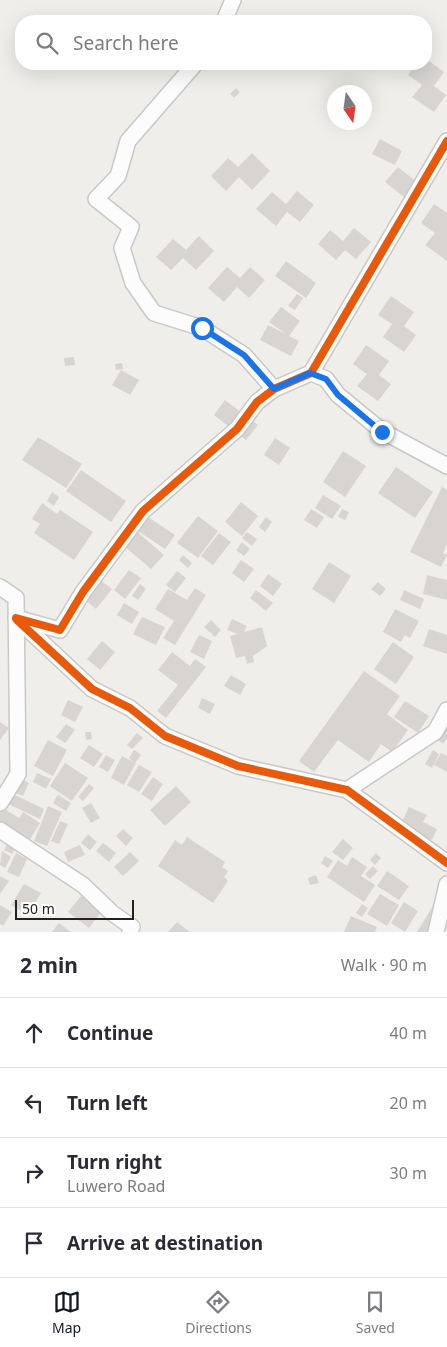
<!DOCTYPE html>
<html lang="en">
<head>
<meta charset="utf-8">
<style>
	:root { --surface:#fff; --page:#f7f7f7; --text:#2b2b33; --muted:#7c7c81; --line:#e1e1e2; --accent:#111827 }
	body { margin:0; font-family:"Noto Sans",sans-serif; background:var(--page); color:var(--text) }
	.compass { position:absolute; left:327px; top:85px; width:45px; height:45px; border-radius:50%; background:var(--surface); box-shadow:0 5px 20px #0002; rotate:167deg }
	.scale { position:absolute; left:15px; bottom:12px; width:119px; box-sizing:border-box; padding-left:5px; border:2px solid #222; border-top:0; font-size:14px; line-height:18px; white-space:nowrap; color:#222; -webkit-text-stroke:4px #fff; paint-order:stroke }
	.stop { position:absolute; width:15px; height:15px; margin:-11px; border:4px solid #1a73e8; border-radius:50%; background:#fff }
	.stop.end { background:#1a73e8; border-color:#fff; box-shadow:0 1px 5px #0008 }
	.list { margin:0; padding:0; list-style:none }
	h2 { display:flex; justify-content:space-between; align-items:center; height:65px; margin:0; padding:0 20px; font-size:21px }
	h2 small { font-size:16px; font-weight:400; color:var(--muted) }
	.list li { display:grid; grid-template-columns:32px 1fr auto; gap:15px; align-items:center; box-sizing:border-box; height:70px; padding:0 20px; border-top:1px solid var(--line) }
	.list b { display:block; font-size:19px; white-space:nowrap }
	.list p { margin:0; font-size:16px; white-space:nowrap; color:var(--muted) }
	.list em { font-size:16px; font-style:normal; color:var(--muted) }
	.icon { flex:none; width:28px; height:28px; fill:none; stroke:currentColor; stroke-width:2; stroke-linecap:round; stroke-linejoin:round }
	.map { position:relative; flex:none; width:447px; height:932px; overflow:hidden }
	.search { position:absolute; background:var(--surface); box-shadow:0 5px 20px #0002; left:15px; right:15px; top:15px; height:55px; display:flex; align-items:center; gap:12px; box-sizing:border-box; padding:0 18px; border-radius:20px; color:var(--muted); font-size:19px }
	.sheet { height:345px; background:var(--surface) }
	nav { display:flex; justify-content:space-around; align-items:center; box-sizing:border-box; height:70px; border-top:1px solid var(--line); background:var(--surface); font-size:14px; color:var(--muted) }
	nav a { display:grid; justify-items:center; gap:2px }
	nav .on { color:var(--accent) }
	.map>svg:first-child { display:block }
</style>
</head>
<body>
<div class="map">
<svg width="447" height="932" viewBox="0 0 447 932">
	<rect width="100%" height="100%" fill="#f0eeeb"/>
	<path fill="#d7d4d2" d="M426,59L444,72L434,86L446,95L434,112L412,97L422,85L408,75L416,64H426Z
		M236,88L240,92L234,98L230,94Z
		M380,139L402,151L395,165L372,154Z
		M252,153L270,171L252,190L239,177L226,191L211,176L228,158L238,167Z
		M398,167L418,183L405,198L385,182Z
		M297,191L314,205L300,222L287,212L276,226L256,209L272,192L286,204Z
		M434,204L447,213V261L425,245L435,233L421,223Z
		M354,228L371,242L356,259L345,250L336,260L318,244L330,230L343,241Z
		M199,236L214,251L196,270L183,258L171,270L156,257L173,239L186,250Z
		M286,261L316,283L306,298L275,276Z
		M227,267L240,278L250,267L265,280L249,298L237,287L224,302L208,288Z
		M297,294L303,298L295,310L288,306Z
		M391,296L414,312L404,326L416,335L404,352L383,337L392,324L378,315Z
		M281,307L300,321L289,336L299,341L291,356L260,340L268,325L286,334L269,322Z
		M366,345L389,361L379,375L391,384L378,401L357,386L367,374L353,364Z
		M74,357L75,365L65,366L64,358Z
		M122,363L123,369L116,370L115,364Z
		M121,370L139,380L130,395L112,385Z
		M225,400L258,425L246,440L214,415Z
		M38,437L82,464L66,488L22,460Z
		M275,438L290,448L279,465L264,455Z
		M343,451L366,466L345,497L323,482Z
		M396,467L433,492L415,518L378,493Z
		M81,470L126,501L111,522L66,491Z
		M442,487L447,490V544L443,553L447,555L441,567L410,552Z
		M52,492L59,497L54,506L47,501Z
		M323,495L341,506L332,519L315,508Z
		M241,502L258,516L242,536L225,522Z
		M42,503L57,514L60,510L93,532L74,560L34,533L40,524L32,519Z
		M311,509L324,517L317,528L304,520Z
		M342,509L349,512L345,520L338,517Z
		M145,515L175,535L165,549L135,529Z
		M198,516L218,531L198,558L177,543Z
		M266,517L272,522L265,532L259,527Z
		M135,530L164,555L151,569L123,545Z
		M247,532L257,539L252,546L242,538Z
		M219,533L231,542L213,565L201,556Z
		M242,542L250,549L244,556L236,550Z
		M183,555L192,563L188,568L179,560Z
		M241,560L254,569L244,582L232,573Z
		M329,562L351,576L334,603L312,589Z
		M129,570L141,578L125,599L114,590Z
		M177,571L186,578L175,592L166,585Z
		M268,574L282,584L273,596L260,586Z
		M427,575L447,580V600L423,594Z
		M99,579L112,589L96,609L83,598Z
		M378,582L386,589L380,596L371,589Z
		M140,584L146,589L138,600L132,596Z
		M195,588L206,595L175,645L163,638L174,621L155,609L168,589L187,600Z
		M256,590L273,603L266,611L250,598Z
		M404,590L424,599L420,609L400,600Z
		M124,603L139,612L132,624L117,615Z
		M395,609L419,621L410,638L405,635L401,642L383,632Z
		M142,617L165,627L156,645L133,634Z
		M232,619L247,626L244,632L262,627L267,646L253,656L254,662L247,664L245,656L236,658L230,636L238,634L227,630Z
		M211,620L221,630L215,637L204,627Z
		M429,629L447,635V654L423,646Z
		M199,635L212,641L204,659L190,652Z
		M102,641L115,652L100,670L87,659Z
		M393,642L414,657L396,684L374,669Z
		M172,652L190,666L195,659L206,667L166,718L157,711L178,685L158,670Z
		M364,671L400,696L387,714L408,730L392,752L381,744L369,762L338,740L314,772L299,761Z
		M231,675L246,684L240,695L224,686Z
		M202,698L215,704L210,714L198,708Z
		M68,700L83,707L75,722L61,715Z
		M405,701L429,716L418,733L394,717Z
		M0,722L9,728L0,740Z
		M66,724L75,730L65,743L56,737Z
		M447,727V739L443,744L438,740Z
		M85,732H91L92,739L86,740Z
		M137,733L143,738L132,749L127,745Z
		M48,740L67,750L53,776L34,766Z
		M89,745L103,754L94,767L80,758Z
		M134,750L141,755L135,763L129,758Z
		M433,750L439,754L432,768L425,764Z
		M441,753L447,756V772L434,765Z
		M106,755L115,760L108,772L99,767Z
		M122,756L136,763L124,785L111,778Z
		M65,763L88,778L72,801L50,786Z
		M139,765L152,772L139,792L127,785Z
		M37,773L51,779L46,789L33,782Z
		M153,777L163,784L152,801L141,794Z
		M21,779L29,783L23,796L15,793Z
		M89,784L94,788L83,801L78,797Z
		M176,786L191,802L165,826L150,810Z
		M13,794L44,809L40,819L8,804Z
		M58,795L71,803L66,811L53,803Z
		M91,803L100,818L91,823L82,808Z
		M48,806L62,812L47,846L34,841Z
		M409,807L427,815L423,822L437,829L432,840L400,826Z
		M3,808L19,818L23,812L40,823L29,841L0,823V813Z
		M60,821L68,824L59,844L51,841Z
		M123,829L133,838L126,846L116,836Z
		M88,834L97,842L90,850L81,843Z
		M187,837L225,862L222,867L228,871L224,877L228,881L213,903L158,866L175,840L182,845Z
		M343,839L353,848L343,860L332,852Z
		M8,842L16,846L12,854L4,850Z
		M103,843L116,853L109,862L96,851Z
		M80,845L85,855L68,862L64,852Z
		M2,851L11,857L5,868L0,865Z
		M130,852L139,861L123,876L114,867Z
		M16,853L27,859L19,877L7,872Z
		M376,853L381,858L375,865L370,860Z
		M325,856L333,861L328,868L321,863Z
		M352,857L367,867L361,876L375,885L364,902L327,877L338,860L347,866Z
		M373,866L378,871L370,879L365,874Z
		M387,871L409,886L399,900L377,886Z
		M316,875L319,883L310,885L308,878Z
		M0,876L9,881L0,894Z
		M24,884L41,893L28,915L11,905Z
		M380,894L399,905L387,926L367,914Z
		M81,896L102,911L89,928L68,912Z
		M404,902L418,911L405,932L391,923Z
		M362,904L368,908L362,917L356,913Z
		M434,904L445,911L432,932H417Z
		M0,905L12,912L3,926L0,924Z
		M351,916L377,927L375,932H344Z
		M177,922L190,932H168Z
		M59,923L71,932H52Z"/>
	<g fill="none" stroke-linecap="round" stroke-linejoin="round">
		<g stroke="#c9c8c7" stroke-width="18">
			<path id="street" d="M224,21L233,0
				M195,64L128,141L118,176L96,199L131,227L122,248L133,283L154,313L202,328L244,355L274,389
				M311,373L326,379L338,395L382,431L447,466
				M0,587L16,598L18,774L0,803
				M16,618L60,630L83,592L143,511L237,429L257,402L274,389L311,373L447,141
				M17,619L92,689L130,708L165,736L238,766L347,790L447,863
				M347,790L435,732L447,710
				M0,830L83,885L112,913L132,927L130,932
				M436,932L447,884"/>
		</g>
		<use href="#street" stroke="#fdfcfc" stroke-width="15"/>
		<g stroke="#fff" stroke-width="11">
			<path id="cycleway" d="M16,618L60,630L83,592L143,511L237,429L257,402L274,389L311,373L447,141
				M17,620L92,689L130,708L165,736L238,766L347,790L447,863"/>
		</g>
		<use href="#cycleway" stroke="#e8590c" stroke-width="8"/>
	</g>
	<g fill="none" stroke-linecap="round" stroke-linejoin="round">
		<path stroke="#1a73e8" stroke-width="6" d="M202,328L244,355L274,389L310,373L326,379L338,395L382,432"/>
	</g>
</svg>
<svg class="compass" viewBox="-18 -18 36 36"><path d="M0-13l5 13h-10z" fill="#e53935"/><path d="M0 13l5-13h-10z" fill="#7c7c81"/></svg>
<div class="scale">50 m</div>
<div class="stop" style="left:202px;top:328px"></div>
<div class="stop end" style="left:382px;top:432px"></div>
<div class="search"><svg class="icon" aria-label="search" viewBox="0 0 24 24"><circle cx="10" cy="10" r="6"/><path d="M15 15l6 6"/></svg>Search here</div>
</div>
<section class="sheet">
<h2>2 min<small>Walk · 90 m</small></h2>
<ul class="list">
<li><svg class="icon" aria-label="ahead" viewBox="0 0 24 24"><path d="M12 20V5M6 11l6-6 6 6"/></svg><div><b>Continue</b></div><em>40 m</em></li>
<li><svg class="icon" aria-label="left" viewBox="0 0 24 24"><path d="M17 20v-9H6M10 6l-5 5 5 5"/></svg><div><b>Turn left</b></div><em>20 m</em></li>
<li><svg class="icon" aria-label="right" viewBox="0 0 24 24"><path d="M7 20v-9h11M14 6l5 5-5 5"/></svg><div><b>Turn right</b><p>Luwero Road</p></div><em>30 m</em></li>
<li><svg class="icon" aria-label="arrive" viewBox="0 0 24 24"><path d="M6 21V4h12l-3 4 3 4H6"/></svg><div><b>Arrive at destination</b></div></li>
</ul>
</section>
<nav>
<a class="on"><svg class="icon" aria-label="map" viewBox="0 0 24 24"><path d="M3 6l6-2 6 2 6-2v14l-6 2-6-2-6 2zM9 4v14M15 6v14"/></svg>Map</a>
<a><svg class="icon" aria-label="directions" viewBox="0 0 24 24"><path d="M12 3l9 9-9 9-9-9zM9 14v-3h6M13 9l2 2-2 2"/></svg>Directions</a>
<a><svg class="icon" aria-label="saved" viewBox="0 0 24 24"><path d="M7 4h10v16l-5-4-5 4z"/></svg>Saved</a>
</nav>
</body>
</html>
